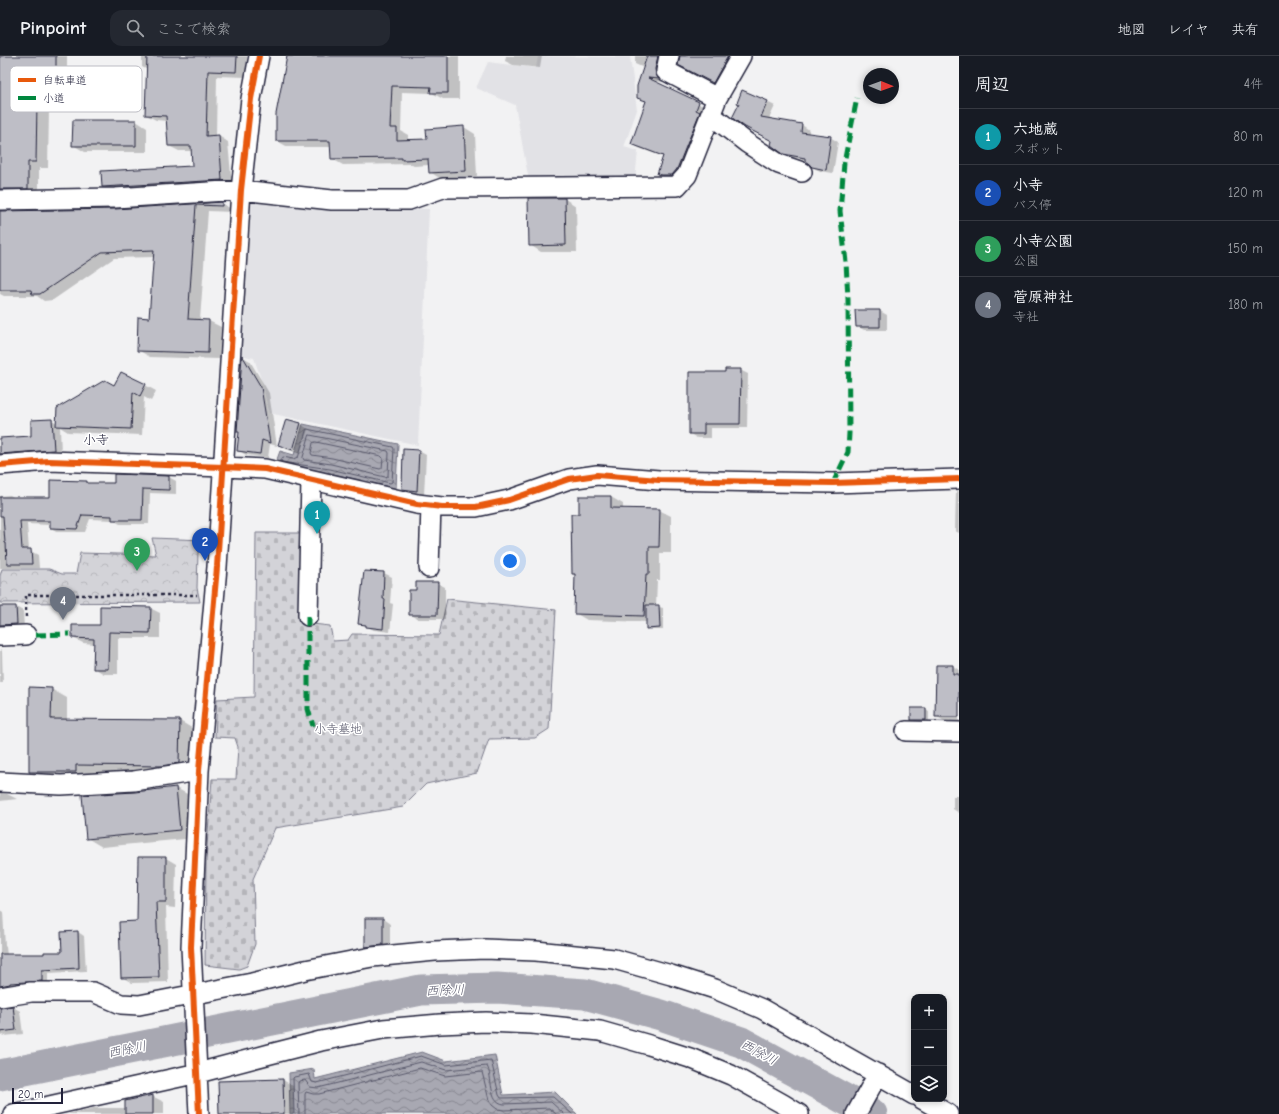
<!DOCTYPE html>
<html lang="ja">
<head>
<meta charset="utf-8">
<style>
	:root { --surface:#171b24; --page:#242831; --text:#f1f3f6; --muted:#9ea1a6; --line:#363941; --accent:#1a73e8 }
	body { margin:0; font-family:"Comic Neue","Klee One",sans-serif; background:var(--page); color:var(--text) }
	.controls { position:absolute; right:12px; bottom:12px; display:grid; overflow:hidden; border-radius:8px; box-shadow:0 2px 6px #0003 }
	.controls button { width:36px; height:36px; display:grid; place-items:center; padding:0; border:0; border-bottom:1px solid var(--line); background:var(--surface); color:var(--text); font:20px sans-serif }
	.compass { position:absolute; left:863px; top:12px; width:36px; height:36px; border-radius:50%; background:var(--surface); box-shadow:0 2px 6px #0003; rotate:91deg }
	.scale { position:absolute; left:12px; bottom:10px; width:51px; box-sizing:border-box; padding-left:4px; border:2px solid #22223b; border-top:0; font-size:11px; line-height:14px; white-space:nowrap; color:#22223b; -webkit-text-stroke:3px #fff; paint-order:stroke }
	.you { position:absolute; left:510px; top:505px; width:14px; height:14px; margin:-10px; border:3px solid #fff; border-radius:50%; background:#1a73e8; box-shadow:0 0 0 6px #1a73e833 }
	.badge { display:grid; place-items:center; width:26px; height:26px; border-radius:50%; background:var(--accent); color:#fff; font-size:13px; font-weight:700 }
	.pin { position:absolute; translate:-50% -33px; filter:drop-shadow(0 1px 2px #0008) }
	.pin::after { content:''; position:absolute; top:21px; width:14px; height:12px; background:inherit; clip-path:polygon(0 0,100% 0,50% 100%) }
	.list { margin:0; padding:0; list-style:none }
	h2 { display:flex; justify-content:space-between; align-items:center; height:52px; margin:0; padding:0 16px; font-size:17px }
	h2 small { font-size:13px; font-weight:400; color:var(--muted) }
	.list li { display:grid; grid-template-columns:26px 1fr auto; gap:12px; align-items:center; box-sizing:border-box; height:56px; padding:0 16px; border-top:1px solid var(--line) }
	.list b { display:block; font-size:15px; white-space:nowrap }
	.list p { margin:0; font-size:13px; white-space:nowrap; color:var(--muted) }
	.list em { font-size:13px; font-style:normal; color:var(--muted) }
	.icon { flex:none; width:22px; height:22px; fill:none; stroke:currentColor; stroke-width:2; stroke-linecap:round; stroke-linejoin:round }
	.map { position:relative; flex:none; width:959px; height:1058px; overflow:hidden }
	header { display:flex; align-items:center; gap:24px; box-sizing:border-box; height:56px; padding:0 20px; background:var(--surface); border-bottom:1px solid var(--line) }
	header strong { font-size:19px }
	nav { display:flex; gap:22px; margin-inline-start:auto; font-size:14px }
	.search { width:280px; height:36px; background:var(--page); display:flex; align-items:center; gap:10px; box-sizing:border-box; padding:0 14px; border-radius:12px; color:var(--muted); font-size:15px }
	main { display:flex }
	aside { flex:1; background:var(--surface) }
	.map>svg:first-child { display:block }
</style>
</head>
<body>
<header>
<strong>Pinpoint</strong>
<div class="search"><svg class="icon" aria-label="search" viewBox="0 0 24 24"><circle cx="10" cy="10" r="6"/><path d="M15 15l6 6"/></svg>ここで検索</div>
<nav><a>地図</a><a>レイヤ</a><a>共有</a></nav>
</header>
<main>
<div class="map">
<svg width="959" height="1058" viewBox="0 0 959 1058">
	<defs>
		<pattern id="cemetery-stones" width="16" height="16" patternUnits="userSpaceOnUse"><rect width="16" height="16" fill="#d3d3d8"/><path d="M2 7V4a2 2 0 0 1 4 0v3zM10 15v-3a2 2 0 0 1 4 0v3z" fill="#b5b5ba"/></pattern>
		<pattern id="park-crowns" width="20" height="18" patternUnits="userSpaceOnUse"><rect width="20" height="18" fill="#d3d3d8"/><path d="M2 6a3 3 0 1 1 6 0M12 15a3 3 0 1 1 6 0" fill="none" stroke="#b5b5ba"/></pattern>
		<pattern id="water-waves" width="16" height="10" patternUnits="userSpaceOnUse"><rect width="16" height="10" fill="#a8a8b2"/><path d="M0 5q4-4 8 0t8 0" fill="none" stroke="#888892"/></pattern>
	</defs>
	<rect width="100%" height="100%" fill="#f2f2f3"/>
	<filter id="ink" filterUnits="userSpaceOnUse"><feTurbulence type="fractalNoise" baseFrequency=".025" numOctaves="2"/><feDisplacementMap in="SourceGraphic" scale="8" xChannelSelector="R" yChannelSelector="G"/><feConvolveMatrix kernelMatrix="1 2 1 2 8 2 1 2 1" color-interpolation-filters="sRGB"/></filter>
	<g filter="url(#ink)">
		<path fill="#e2e2e6" d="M538,0L630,1L637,54L624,91L638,95L635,124L529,125L515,49L476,32L488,6L536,12Z
			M250,146L429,153L418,389L269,357L262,326L254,302L241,299Z"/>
		<path fill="url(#cemetery-stones)" stroke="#7a7a8a" d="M256,477H305L304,567L330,570L333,585L348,584L352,578L439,579L447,543L556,554L549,673L535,682L489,683L477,717L426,728L403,751L275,772L253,823L255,888L247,910L239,913L205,909L206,804L212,723H236L238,691L235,682L215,681L217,643L254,641Z"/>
		<path fill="url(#park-crowns)" stroke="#7a7a8a" d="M152,482L204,484L198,497L197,532L200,546L0,547V520L2,513H49L62,518H76L80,497L156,499Z"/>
		<path fill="url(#water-waves)" stroke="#727282" d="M303,368L398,388L396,433L329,417L275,409L280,395L294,399Z
			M422,996L446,1005L495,999L503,1039L555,1036L577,1058H290L289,1017L314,1013L315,1023Z"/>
		<path fill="#0003" d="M0,0H67V53H49L48,112H39V139L1,152L2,156L115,154L221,147L233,154V156L208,155L200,264L209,265L221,271L219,303L150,301L138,294L150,263L154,201L114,202L53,244L44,245L37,240H4L0,238Z
			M142,0H247L246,21L217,20L216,80H219L228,86L232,129L113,136L103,131L193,111L192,95H179L169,90L167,65L156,64L146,59L148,14L142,11Z
			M288,0H459V43H443L432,37L402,36L401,75L408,79V85L428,84L464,71L475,78L477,120L441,123L430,116L429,109L414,110L410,108L343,109L332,103L331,91H288L277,85Z
			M506,0H542L540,12L513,9L505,5Z
			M635,0H666L662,18V24L664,26L652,25L705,51L679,122L665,121L658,117L664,101L639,92L632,88L647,46L638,42L644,12L635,8Z
			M680,0H737L720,30L686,13Z
			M767,46L775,50L769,63L802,69L809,74V78L830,81L838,86L833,117L820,115L812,111L806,104L792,101L784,97L773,85L754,75Z
			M136,65L147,72V96H85L73,89Z
			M565,143L576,150L577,196H541L530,189Z
			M880,255L887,259V274H864L857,270Z
			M243,301L250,305L269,337L277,390L270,388L268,402L246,399L238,394L240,376Z
			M740,314L748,318L747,372H711V382H697L690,378L726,318Z
			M145,329L156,335L151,345L144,341L142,379L68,376L60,371L61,398L7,402L0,398V349V383L33,381L52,364L57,367L115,330Z
			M287,364L301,368L308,373L300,398L286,393L279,389Z
			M419,395L426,399L424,439L410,437L403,433Z
			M169,421L176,425V438L150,437L149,468H120L113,464L90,463L85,476H58L51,472V469L27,468L29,494L38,499L39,512H0V440L10,439L15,442H51L87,426L90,428H115Z
			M956,435H959V477L955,475Z
			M580,441H611L623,448V453L659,454L671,460V497H660V524H657L656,550L663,552V574H651L647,572V566L587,564L575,557L576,520L573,518L580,460Z
			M365,516L384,517L392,521L390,547L393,548L390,576L374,574L359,567Z
			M437,527L445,531V563H418L410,558L417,535Z
			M0,551H16L23,555L24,572L0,577Z
			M150,552L160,557V582H118V618H104L94,612L95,588L83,587L73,582Z
			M0,593L2,595L3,627H0Z
			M953,610L959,614V667H947L936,660Z
			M51,633L67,642V664L180,665L195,674L194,715L176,718L91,717V725L45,724L30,715Z
			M926,653L929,655V666H916L912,664Z
			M176,732L191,740L195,782L102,791L87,782L135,737Z
			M0,737L7,738L17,743L0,745Z
			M953,740H959V757L953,753Z
			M166,802L176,808L175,852L166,851L168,926L132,927L122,921L138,866Z
			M0,854L3,856L5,890L6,891L7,899H45L63,897L78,876L84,880L86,915L48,917V928L0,930Z
			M383,863L390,868V893L374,895L366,891Z
			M13,951L20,955L23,978L4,980L0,978V953Z
			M283,1024L293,1030L294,1058H220Z
			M152,1040L164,1046V1058H68L94,1052H126Z"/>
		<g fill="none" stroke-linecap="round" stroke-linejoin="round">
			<path stroke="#58586b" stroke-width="1" d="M307,373L393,391L394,393L392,426L390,427L330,413L282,406L281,404L283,401L293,403L298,401Z
				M310,379L388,395L389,397L388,420L385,421L331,408L304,404L303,402Z
				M316,386L381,400L383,402L382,412L380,413L332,402L312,399L311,397L313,387Z
				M294,1058L293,1022L294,1021L309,1018L312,1026L317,1027L421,1000L446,1009L491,1004L499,1039L501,1042L553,1041L572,1058
				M299,1058L298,1027L299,1025L305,1024L310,1031L318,1032L421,1006L446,1014L487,1010C493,1021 488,1046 504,1048L551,1046L564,1058
				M305,1058V1038L306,1036L313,1038H319L420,1012L445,1020L482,1016L489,1044L492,1049L497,1053L504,1054L549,1052L556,1058"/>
			<path stroke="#a8a8b2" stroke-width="31" d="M0,1019L421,934L497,932L585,938L661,959L741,986L872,1058"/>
		</g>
		<path fill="#bebec6" stroke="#22223b" d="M0,0H56V47H37L36,106H28V133H0Z
			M147,0H237L236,16L208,15L206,80L219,79L222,124L102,131L101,115L192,110L191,90H168L166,60L145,59Z
			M287,0H448V37H430L431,31L392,30L390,72H397V84L427,83L426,73L464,70L466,115L429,117L428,103L402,104V102L331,103L330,85H276V58Z
			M647,0H658L655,13L656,19L659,23L648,22L699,46L696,54L700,56L677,113L672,119H661L657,118L663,100L631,88L646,45L637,42V30Z
			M680,0H728L713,27L678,9Z
			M742,34L768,45L761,61L802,68L801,76L831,80L826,114L812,111L810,109L805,105V102L783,98L771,89L772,85L745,71L732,62L739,48L737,47Z
			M73,64H136V90H72Z
			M528,142H565L566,189L529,190Z
			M222,146V150L196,149L188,263L209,264L208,297L137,295L138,261L149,262L154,194L102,196L40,238H32L31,234H0V155L115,153Z
			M855,254H880V271H856Z
			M242,299L261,331L270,387L262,384L260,398L237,395L239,376H237Z
			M725,313H741L740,368H704V378H689V316H725Z
			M121,316L146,328L140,340L133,336L131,373L56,370L57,352L105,324L114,329Z
			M52,363L54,394L0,398V382L31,380V364Z
			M286,363L301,367L293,394L278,389Z
			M403,393L419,394L417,435L402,433Z
			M114,418L169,420V434L143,433L142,464H112V460L82,459L77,473L50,472V465H20L22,493H31L32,508H7L6,487H5L3,460H0V441H50V424L87,425V427H114Z
			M579,440H611V452L660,453L659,491H649V518H646L644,560L574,558L575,518H572L571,458H579Z
			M364,515L384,516L383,543H385L383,573L366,571V569L358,568Z
			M416,526H438L437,559H409V534H416Z
			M646,549H659L660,572L646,573Z
			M0,550H16L17,568L0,569Z
			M100,550L151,551L150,577L109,576L108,613H93L94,583L72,582V569H100Z
			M936,609H953V618H959V661H935Z
			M29,631L52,632L51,663L180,664L179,707L161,710L76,709V716H29Z
			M911,652H926V664H911Z
			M176,731L180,774L86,783L82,739L135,736Z
			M138,801H166V846H156L159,921L121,922L119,866L137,865Z
			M365,862H383V889L365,891Z
			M78,875L79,912L42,914V925L10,927V928L0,930V898H44V896H62L61,876Z
			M13,950L16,974L0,976V952Z
			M283,1023L284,1058H219L218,1025Z
			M153,1039V1058H125V1045Z"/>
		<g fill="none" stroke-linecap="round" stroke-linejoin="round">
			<g stroke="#22223b" stroke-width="22">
				<path id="minor" d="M669,0L666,15L717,42
					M711,59L747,87L779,108L802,116
					M0,144L115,142L241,134L332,144H409L443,132L677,130L687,119L717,42L741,0
					M0,409L49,405L224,411L265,413L417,448L442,451H476L509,444L569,423L597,419L659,424L833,427L959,423
					M429,512L431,450
					M308,560L311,424
					M0,580L26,579
					M906,675L959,676
					M0,726L61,729L134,725L199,715
					M0,941L31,936H93L121,948L139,949L252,927L305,914L372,901L435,895L485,893L536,895L614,903L671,919L715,933L762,953L914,1039
					M922,1043L948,1058
					M13,1058L198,1017L270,998L321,985L383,973L440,968L486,966L532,968L600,975L649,989L690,1002L731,1019L783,1048L799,1058
					M199,1058L191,891L199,715L217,511L241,134L251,43L259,0
					M856,1058L878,1018"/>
			</g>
			<path stroke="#22223b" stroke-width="2.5" stroke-dasharray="3 3" stroke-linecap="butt" d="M26,561V539H197"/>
			<use href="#minor" stroke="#fff" stroke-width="19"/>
			<path stroke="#00873e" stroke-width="5" stroke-dasharray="10 5" stroke-linecap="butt" d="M833,427L848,396L849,377L848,243L846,206L840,155L844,107L857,42
				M308,560V653L313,670
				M36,579L70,578"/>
			<g stroke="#fff" stroke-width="8">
				<path id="cycleway" d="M0,409L49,405L224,411L265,413L417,448L442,451H476L509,444L569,423L597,419L659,424L833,427L959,423
					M199,1058L191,891L199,715L217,511L241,134L251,43L259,0"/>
			</g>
			<use href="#cycleway" stroke="#e8590c" stroke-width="6"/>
		</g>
	</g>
	<g text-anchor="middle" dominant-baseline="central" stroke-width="3" stroke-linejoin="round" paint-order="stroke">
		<g font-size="12" fill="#57576a" stroke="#fff">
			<text x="338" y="673">小寺墓地</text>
		</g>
		<g font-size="13" fill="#22223b" stroke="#fff">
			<text x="96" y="383">小寺</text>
		</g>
		<g font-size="13" font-style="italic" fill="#58586b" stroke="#fff">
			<text transform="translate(445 934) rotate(-2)">西除川</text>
			<text transform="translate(127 993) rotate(-11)">西除川</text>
			<text transform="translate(759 996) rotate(28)">西除川</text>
		</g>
	</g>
	<rect x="10" y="10" width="132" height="46" rx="6" fill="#fff" stroke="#bdbdc4" stroke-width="1"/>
	<rect x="18" y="22" width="18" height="4" fill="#e8590c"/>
	<rect x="18" y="40" width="18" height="4" fill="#00873e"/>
	<g font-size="11" fill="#22223b">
		<text x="43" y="28">自転車道</text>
		<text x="43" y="46">小道</text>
	</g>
</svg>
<div class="controls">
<button>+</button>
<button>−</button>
<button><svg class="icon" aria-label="layers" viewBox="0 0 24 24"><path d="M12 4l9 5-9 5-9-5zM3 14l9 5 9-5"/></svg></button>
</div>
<svg class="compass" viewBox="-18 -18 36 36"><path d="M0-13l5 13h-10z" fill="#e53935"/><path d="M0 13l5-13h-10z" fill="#9ea1a6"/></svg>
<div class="scale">20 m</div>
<div class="you"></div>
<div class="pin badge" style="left:317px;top:478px;background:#0f9aa8">1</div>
<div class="pin badge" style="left:205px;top:505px;background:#1a4fb4">2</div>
<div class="pin badge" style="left:137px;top:515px;background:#2e9e5b">3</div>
<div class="pin badge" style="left:63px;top:564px;background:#6b7280">4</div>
</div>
<aside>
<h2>周辺<small>4件</small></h2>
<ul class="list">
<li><span class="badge" style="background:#0f9aa8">1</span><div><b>六地蔵</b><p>スポット</p></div><em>80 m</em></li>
<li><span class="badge" style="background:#1a4fb4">2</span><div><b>小寺</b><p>バス停</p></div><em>120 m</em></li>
<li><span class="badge" style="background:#2e9e5b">3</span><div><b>小寺公園</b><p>公園</p></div><em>150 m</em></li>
<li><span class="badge" style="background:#6b7280">4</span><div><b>菅原神社</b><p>寺社</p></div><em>180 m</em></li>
</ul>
</aside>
</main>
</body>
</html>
